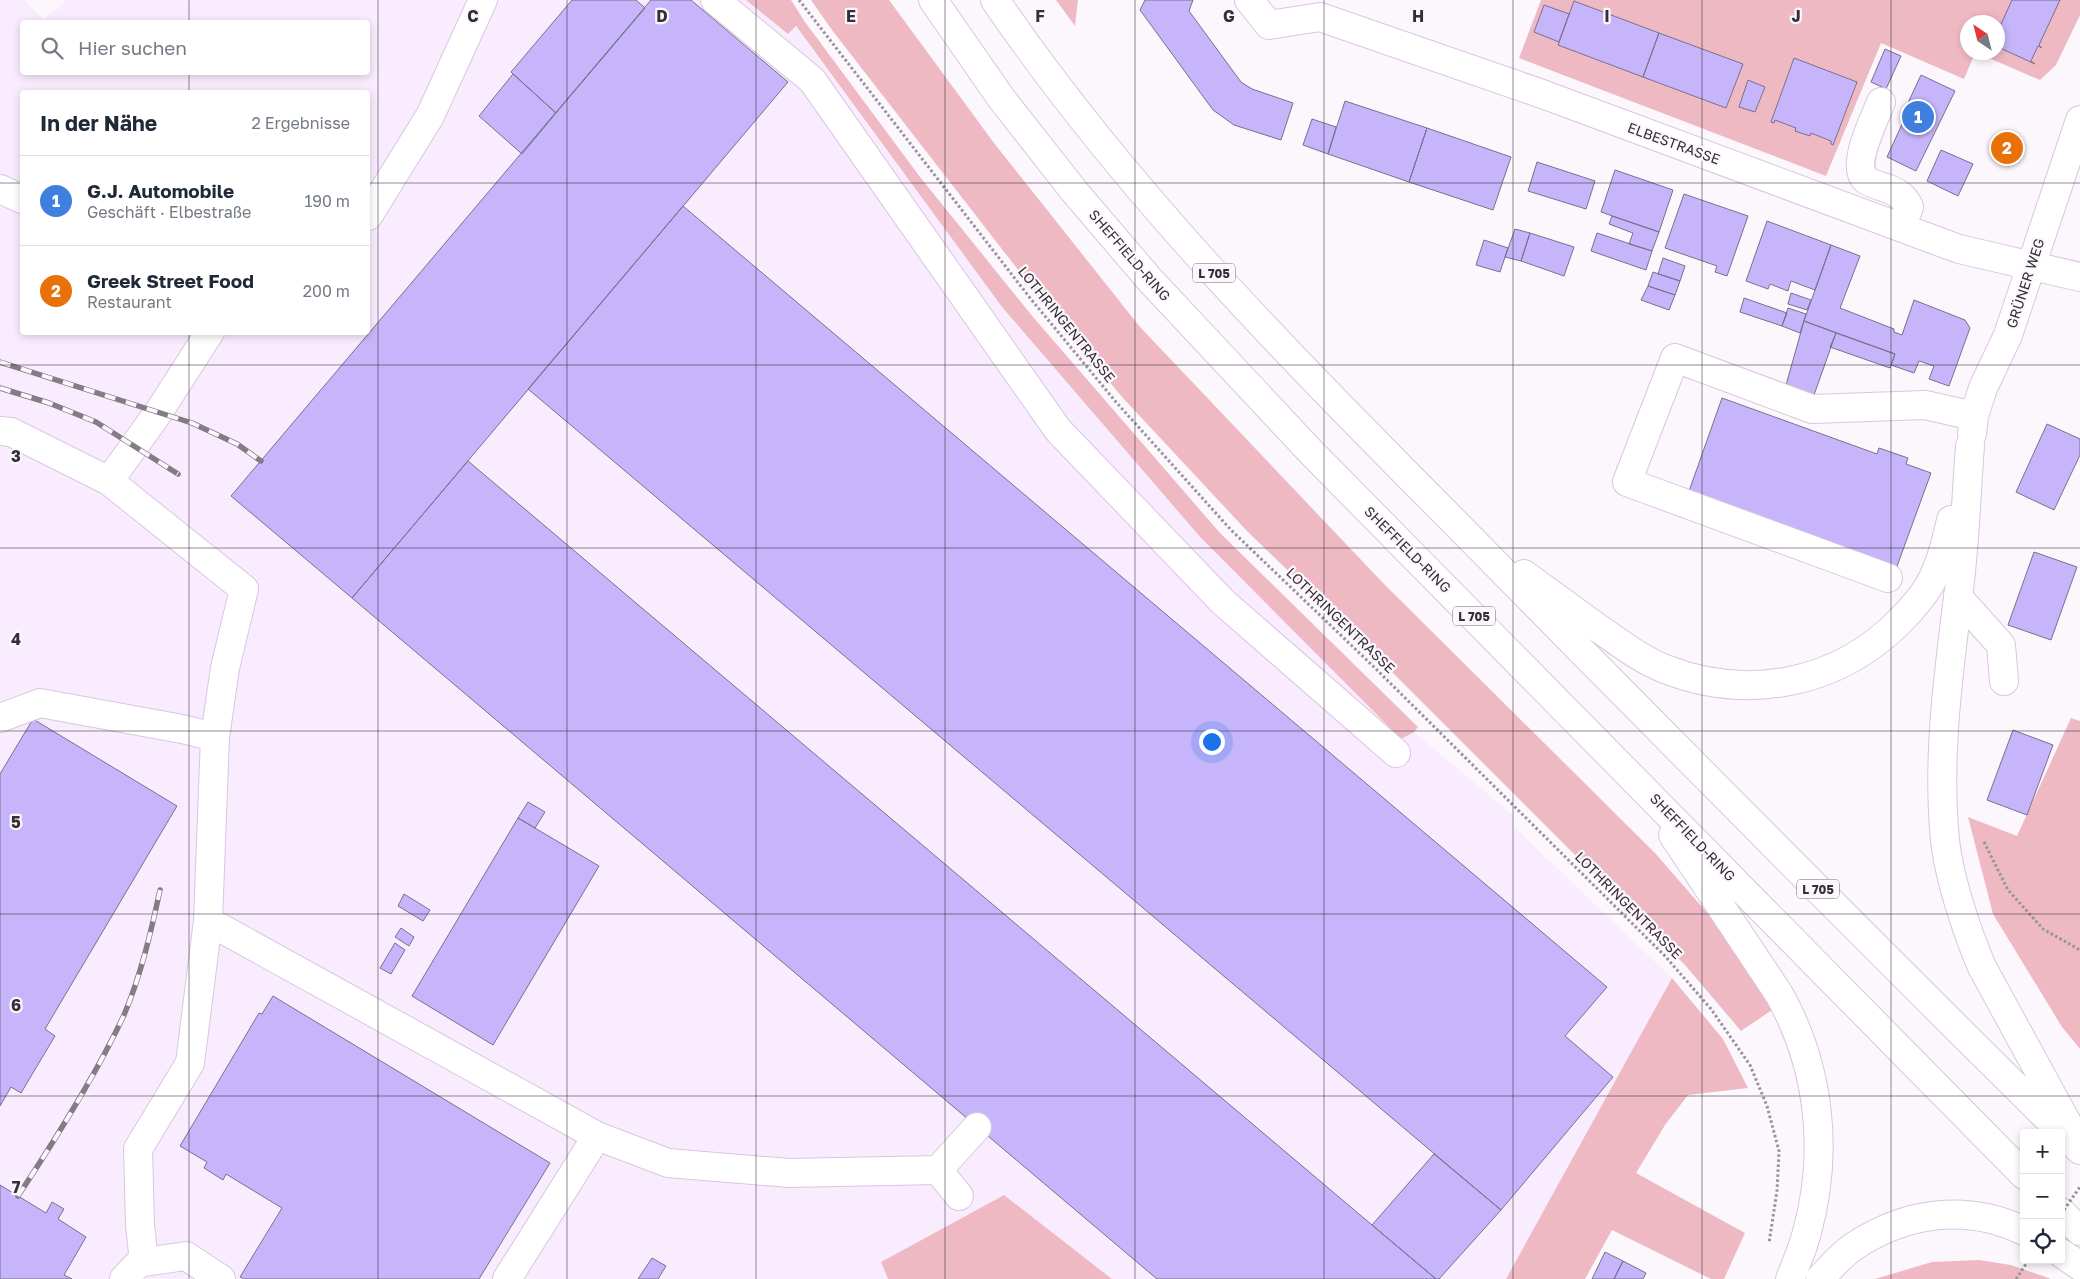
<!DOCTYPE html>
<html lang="de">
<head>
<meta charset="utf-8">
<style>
	:root { --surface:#fff; --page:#f2f2f3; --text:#1f2937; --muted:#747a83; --line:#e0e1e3; --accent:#0f766e }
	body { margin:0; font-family:"Golos Text",sans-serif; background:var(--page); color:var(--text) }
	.controls { position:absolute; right:15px; bottom:15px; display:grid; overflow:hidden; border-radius:5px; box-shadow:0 2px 8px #0003 }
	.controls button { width:45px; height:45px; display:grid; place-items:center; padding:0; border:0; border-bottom:1px solid var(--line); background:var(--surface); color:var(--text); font:25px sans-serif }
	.compass { position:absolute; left:1960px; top:15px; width:45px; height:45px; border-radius:50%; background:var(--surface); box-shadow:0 2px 8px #0003; rotate:325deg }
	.you { position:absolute; left:1211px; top:741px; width:18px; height:18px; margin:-12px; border:4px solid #fff; border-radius:50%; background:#1a73e8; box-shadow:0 0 0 8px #1a73e833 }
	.badge { display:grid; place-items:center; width:32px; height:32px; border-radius:50%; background:var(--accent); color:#fff; font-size:16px; font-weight:700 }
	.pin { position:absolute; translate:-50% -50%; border:2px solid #fff; box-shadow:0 1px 5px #0006 }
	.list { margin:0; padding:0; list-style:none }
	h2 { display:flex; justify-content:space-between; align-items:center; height:65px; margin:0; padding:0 20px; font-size:21px }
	h2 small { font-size:16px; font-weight:400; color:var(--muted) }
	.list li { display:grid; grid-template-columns:32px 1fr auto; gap:15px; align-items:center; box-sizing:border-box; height:90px; padding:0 20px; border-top:1px solid var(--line) }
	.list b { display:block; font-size:19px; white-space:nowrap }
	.list p { margin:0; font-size:16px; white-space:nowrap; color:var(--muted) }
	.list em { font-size:16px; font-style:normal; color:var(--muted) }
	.icon { flex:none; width:28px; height:28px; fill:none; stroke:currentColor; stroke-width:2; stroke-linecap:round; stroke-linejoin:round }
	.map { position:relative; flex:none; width:2080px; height:1279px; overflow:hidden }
	.search { position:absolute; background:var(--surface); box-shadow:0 2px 8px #0003; left:20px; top:20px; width:350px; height:55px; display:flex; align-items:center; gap:12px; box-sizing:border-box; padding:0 18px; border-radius:5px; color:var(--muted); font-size:19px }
	.panel { position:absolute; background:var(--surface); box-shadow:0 2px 8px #0003; left:20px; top:90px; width:350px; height:245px; border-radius:5px }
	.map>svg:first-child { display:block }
</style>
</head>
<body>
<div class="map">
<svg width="2080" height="1279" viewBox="0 0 2080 1279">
	<rect width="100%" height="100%" fill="#fbf7fc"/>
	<path fill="#faecff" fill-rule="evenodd" d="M0,0H24L44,20L66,0H780L795,26L1002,307L1201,538L1401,739L1414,732L1514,816L1511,824L1672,978L1506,1279H1112L1003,1195L881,1262L888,1279H0ZM22,22H368V72H22ZM22,92H368V332H22Z"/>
	<path fill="#efb9c4" d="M746,0H791L805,22L920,177L1033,317L1220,533L1418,727L1414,732L1401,739L1201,538L1002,307L796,26L788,34Z
		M811,0H889L994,143L1140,327L1383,583L1655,853L1716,923L1772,1010L1741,1031L1685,965L1380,660L1247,531L1122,397L1036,293L832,30Z
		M1056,0H1078L1075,26Z
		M1541,0H2080V15L2056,65L2040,80L1977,53L1998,52V22H1968V52L1975,53L1964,79L1881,43L1826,176L1519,58Z
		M2071,718L2080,721V1049L2062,1027L1993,914L1968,817L2017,836Z
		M1672,978L1723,1039L1748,1088L1688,1095L1665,1125L1636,1173L1745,1233L1724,1279H1711L1612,1230L1585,1279H1506Z
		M1004,1195L1112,1279H888L881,1262Z
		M1979,1260L2011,1265L2051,1279H1875L1932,1262Z"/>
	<path fill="#c6b5fa" stroke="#77718b" d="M572,0H636L645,8L556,113L511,72Z
		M651,0H691L788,82L352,598L231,496Z
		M1145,0H1193L1189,11L1241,82L1252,89L1293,103L1281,140L1234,125L1213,110L1140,10Z
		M2012,0H2060L2039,45L2042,48L2038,46L2031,61L2035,64L1998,47V31Z
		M1574,1L1659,33L1643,77L1558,45Z
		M1544,5L1569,14L1559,42L1534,32Z
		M1659,33L1743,64L1726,108L1643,77Z
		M1885,49L1901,56L1886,89L1871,82Z
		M1794,58L1857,82L1833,145L1831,144V141L1811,133L1810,136L1795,131L1796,128L1775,120L1774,123L1771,122Z
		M513,74L556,113L522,154L479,116Z
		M1921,75L1955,91L1916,171L1887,157L1904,120L1901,118Z
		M1748,80L1765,87L1755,112L1739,107Z
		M1345,101L1427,128L1409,182L1328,154Z
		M1312,119L1336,127L1328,154L1303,145Z
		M1427,128L1511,157L1493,210L1409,182Z
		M2005,138L2019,145L2009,166L1995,159Z
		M1941,150L1973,164L1958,196L1927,181Z
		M1537,162L1595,181L1586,209L1528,191Z
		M1615,170L1673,190L1659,232L1601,212Z
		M1684,194L1748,216L1727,276L1715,272L1717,266L1665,248Z
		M683,206L1607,987L1565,1036L1613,1077L1501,1210L528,389Z
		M1612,216L1659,232L1652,251L1629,244L1633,233L1609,224Z
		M1767,221L1831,245L1815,290L1791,281L1788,291L1770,284L1768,289L1746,281Z
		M1515,229L1530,233L1521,261L1505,257Z
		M1530,233L1574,247L1564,276L1521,261Z
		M1597,233L1652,251L1646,270L1591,251Z
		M1484,240L1508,248L1500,272L1476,265Z
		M1831,245L1860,256L1840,308L1894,329V332L1902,335L1914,300L1965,320L1970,328L1949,386L1929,379L1934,366L1919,361L1914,373L1891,365L1895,354L1804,321Z
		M1663,258L1685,266L1680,281L1658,274Z
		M1653,272L1680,281L1675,295L1648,286Z
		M1648,286L1675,295L1669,310L1641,300Z
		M1791,293L1811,300L1807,310L1788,304Z
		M1744,298L1787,313L1782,326L1740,312Z
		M1788,308L1806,314L1800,333L1782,326Z
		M1804,321L1836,333L1814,395L1786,385Z
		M1836,333L1895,354L1890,368L1830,347Z
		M1722,398L1877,454L1879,448L1908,458L1906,464L1931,473L1896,569L1688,494Z
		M2047,424L2080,439V455L2054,510L2016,492Z
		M468,461L1372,1225L1436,1279H1157L352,598Z
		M2034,552L2077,567L2051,640L2008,625Z
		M33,719L177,806L45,1029L55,1036L21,1093L11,1087L0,1106V774Z
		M2013,730L2053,745L2027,815L1987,800Z
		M528,802L545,812L535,828L518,818Z
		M518,818L599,866L493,1045L412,996Z
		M404,894L430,910L423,921L398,906Z
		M401,928L414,937L409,946L395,937Z
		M395,943L405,950L391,974L380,968Z
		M273,996L550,1163L479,1279H244L240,1277L282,1208L226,1174L223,1180L204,1168L207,1162L180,1146L259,1013L262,1014Z
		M1434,1154L1501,1210L1439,1279H1436L1372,1225Z
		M0,1185L46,1213L52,1202L64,1209L58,1219L86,1237L64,1275L72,1279H0Z
		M1605,1252L1623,1261L1614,1279H1592Z
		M652,1258L666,1266L658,1279H638Z
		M1623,1261L1646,1273L1643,1279H1614Z"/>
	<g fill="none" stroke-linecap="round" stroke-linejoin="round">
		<g stroke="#dac6df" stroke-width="30">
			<path id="minor" d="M715,0L812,80L1058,430L1223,602L1396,753
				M1249,0L1269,25L1320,17L1545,95L1959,249L2080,277
				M1881,102C1875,118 1851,164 1865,179C1869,183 1880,186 1886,188C1897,192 1904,196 1909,207L1901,227
				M0,189L22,199
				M368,216L430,116L483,0
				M0,431L11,432L109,481L244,589L225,668L215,737L208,921L597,1136L668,1163L789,1173L938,1170
				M1972,434L1974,416L1983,388L2008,335L2080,120
				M109,481L158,413L210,332
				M1888,578L1627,482L1675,358L1812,409L1925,405L1974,416
				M1958,597L2001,645L2004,681
				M0,718L40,703L182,729L215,737
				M959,1196L938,1170L977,1127
				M144,1262L140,1225L138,1149L190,1063L208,921
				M124,1279L137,1265L144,1262L186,1256L221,1279
				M507,1279L597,1136"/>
		</g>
		<g stroke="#dac6df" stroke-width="30">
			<path id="highway" d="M933,0L1001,98L1074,191L1150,280L1311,452L2024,1175
				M995,0C1134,204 1312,378 1485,553C1682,753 1880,953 2080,1150
				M1970,446C1966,496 1965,547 1958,597C1948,678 1937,758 1945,840C1949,878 1967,932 1982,967L2071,1130
				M1524,574C1547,591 1571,608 1594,625C1617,641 1638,658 1665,669C1747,701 1836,685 1899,622C1910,611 1922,598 1930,584C1941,563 1946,542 1951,520
				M1673,835L1779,994C1820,1067 1829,1152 1807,1232C1803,1248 1796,1264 1790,1279
				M2061,1212L2080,1231
				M2061,1253L2080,1266
				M1820,1279C1830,1268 1841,1255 1853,1247C1905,1212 1967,1203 2024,1231"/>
		</g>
		<path stroke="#989299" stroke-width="3" stroke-dasharray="2.5 2.5" stroke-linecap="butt" d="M799,0L1030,298L1116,402L1231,530L1374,667L1665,956L1711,1009L1750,1065L1767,1106L1779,1151L1777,1191L1769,1243
			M1984,842L2008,890L2043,929L2080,950
			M2016,1279L2028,1261"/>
		<use href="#minor" stroke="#fff" stroke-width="28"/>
		<use href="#highway" stroke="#fff" stroke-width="28"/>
		<g stroke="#837c84" stroke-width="5.5">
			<path id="rail" d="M0,362L192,423L237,444L261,461
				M0,388L49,403L96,422L178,474
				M18,1196C55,1140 96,1075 124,1015C141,975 151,932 160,890"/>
		</g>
		<use href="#rail" stroke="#fbf7fc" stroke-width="4" stroke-dasharray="11" stroke-linecap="butt"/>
		<path stroke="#989299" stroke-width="3" stroke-dasharray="2.5 2.5" stroke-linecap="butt" d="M2061,1214L2080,1187"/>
	</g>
	<path fill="none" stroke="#352d37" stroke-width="1" stroke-opacity="0.55" d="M189,0V22M378,0V1279M567,0V1279M756,0V1279M945,0V1279M1135,0V1279M1324,0V1279M1513,0V1279M1702,0V1279M1891,0V1279M189,72V92M0,183H22M368,183H2080M189,332V1279M0,365H2080M0,548H2080M0,731H2080M0,914H2080M0,1096H2080"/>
	<g text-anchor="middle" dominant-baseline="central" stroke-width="4.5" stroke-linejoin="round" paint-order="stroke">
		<g fill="#fbf7fc" stroke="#706a72" stroke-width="1">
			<rect x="1193" y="263.5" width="42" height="19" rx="4"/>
			<rect x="1453" y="606.5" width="42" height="19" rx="4"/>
			<rect x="1797" y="879.5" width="42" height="19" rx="4"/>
		</g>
		<g font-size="12" font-weight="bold" fill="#352d37">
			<text x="1214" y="273">L 705</text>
			<text x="1474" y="616">L 705</text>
			<text x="1818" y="889">L 705</text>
		</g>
		<g font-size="14" fill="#352d37" stroke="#fbf7fc">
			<text transform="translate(1674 143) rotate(20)">ELBESTRASSE</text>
			<text transform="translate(1130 255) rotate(49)">SHEFFIELD-RING</text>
			<text transform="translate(2025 283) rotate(-72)">GRÜNER WEG</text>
			<text transform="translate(1067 324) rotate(51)">LOTHRINGENTRASSE</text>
			<text transform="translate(1408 549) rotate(45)">SHEFFIELD-RING</text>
			<text transform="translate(1341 620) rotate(44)">LOTHRINGENTRASSE</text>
			<text transform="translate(1693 837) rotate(46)">SHEFFIELD-RING</text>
			<text transform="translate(1629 905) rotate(45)">LOTHRINGENTRASSE</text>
		</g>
	</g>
	<g font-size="16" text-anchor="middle" font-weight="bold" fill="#352d37" stroke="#fbf7fc" stroke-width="4.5" stroke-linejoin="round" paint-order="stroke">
		<text x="473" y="22">C</text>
		<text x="662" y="22">D</text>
		<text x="851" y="22">E</text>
		<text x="1040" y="22">F</text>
		<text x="1229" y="22">G</text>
		<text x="1418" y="22">H</text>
		<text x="1607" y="22">I</text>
		<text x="1796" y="22">J</text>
		<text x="16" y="462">3</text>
		<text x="16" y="645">4</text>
		<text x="16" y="828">5</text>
		<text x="16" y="1011">6</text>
		<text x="16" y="1193">7</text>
	</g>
</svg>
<div class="controls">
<button>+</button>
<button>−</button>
<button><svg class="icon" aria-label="locate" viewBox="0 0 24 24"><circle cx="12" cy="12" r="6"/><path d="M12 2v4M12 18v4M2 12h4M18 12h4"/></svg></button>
</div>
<svg class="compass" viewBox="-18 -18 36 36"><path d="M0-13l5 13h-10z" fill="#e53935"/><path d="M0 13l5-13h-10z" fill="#747a83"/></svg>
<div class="you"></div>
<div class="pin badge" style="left:1918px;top:117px;background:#3f7fe0">1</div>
<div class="pin badge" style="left:2007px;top:148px;background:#e8710a">2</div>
<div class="search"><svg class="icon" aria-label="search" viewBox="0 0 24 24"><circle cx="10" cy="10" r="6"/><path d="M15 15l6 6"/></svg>Hier suchen</div>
<section class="panel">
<h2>In der Nähe<small>2 Ergebnisse</small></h2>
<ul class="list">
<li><span class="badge" style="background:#3f7fe0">1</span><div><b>G.J. Automobile</b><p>Geschäft · Elbestraße</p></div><em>190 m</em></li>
<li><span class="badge" style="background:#e8710a">2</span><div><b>Greek Street Food</b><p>Restaurant</p></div><em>200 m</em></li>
</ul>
</section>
</div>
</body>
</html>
